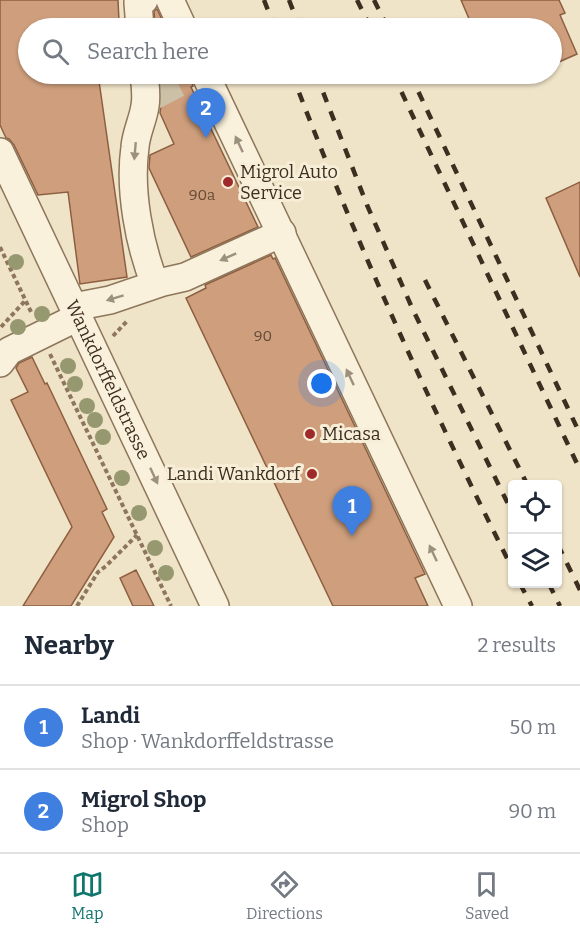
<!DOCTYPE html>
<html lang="en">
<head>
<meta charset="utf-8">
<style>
	:root { --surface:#fff; --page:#f6f6f7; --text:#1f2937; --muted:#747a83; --line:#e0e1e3; --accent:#0f766e }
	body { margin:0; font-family:Bitter,serif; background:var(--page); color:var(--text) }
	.controls { position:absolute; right:18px; bottom:18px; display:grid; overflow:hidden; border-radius:6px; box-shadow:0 2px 4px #0004 }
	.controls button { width:54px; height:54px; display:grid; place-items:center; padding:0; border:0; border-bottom:2px solid var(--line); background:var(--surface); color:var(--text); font:30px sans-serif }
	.you { position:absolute; left:322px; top:384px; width:21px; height:21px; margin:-15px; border:4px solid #fff; border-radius:50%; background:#1a73e8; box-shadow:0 0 0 9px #1a73e833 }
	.badge { display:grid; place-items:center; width:39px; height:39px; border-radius:50%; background:var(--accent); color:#fff; font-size:20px; font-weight:700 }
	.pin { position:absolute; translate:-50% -50px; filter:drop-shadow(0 2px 3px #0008) }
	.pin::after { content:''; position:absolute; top:32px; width:21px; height:18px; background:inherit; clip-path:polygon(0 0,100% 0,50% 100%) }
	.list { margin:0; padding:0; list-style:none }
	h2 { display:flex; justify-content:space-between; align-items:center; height:78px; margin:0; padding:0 24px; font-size:26px }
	h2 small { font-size:20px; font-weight:400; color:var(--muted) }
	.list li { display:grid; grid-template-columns:39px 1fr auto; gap:18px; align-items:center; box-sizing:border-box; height:84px; padding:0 24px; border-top:2px solid var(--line) }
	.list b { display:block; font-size:22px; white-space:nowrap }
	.list p { margin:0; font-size:20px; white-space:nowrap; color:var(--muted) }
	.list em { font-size:20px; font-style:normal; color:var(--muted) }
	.icon { flex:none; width:33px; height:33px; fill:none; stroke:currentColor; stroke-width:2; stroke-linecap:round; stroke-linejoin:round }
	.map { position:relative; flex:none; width:580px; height:606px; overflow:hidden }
	.search { position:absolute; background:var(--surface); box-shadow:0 2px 4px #0004; left:18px; right:18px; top:18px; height:66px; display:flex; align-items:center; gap:15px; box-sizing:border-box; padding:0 21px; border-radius:33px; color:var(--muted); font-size:22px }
	.sheet { height:246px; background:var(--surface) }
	nav { display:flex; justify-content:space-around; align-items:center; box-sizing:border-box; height:84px; border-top:2px solid var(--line); background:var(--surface); font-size:16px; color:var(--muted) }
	nav a { display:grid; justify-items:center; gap:3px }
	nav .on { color:var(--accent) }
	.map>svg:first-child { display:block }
</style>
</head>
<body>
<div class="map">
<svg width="580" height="606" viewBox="0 0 580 606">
	<rect width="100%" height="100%" fill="#f0e4c8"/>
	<path fill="#cf9f7d" stroke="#8d5f41" stroke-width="1.5" d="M0,0H118L119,21L123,19L124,28H28V74H98L127,277L80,284L68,192L38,195L14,145L9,139L6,138L0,125Z
		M461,0H559L565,13L560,15L577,54L552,65V28H473Z
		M157,9L166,28H155L154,11Z
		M160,74H189L193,86L191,87L258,227L191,257L149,168L150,155L174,144L160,113L162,98Z
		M580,182V277L546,198Z
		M271,255L273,259L275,258L425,574L415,578L428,606H333L186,298L206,288L205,285Z
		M32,357L45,384L47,383L107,509L102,512L114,537L71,606H23L72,527L11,400L28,392L16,368L19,363Z
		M136,570L154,606H133L120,578Z"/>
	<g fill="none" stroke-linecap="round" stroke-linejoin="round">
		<path stroke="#ccc0a6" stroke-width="27" stroke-dasharray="27 14" stroke-linecap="butt" d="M154,96L195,75"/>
		<g stroke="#8d765c" stroke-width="30">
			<g id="minor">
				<path d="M170,0L183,28"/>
				<path d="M140,28L138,3L144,0"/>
				<path d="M144,74C145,84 147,95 145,106C143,120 136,133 135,147C129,190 139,244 155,284"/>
				<path d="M205,74L458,606"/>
				<path id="s1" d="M0,152L215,606"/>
				<path d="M75,310L84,305L110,300L163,282L185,277L282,233"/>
				<path d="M0,363L9,351L78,317"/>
			</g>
		</g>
		<path stroke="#8d765c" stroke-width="4" stroke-dasharray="4.5 3" stroke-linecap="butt" d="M0,247L32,314
			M1,327L25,301
			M113,336L128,320
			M50,354L171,606
			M77,606L98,572L106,566L137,535"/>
		<use href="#minor" stroke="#faf1dc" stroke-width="27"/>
		<path stroke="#3d2e20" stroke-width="4.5" stroke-dasharray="10 10" stroke-linecap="butt" d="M264,0L275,28
			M289,0L300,28
			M357,0L371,28
			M374,0L388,28
			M292,74C356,243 431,407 512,568
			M316,74L367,205L413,310L512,512
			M393,74L580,470
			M410,74L580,434
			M425,280L527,484
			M558,545L580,590
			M520,584L532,606
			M549,584L560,606"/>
	</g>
	<g fill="#96986f">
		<circle cx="16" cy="262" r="8"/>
		<circle cx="42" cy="314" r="8"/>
		<circle cx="18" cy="327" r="8"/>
		<circle cx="68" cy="366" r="8"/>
		<circle cx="75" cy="384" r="8"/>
		<circle cx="87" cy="406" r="8"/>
		<circle cx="95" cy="420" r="8"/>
		<circle cx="103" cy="437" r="8"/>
		<circle cx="122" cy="478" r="8"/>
		<circle cx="139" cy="513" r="8"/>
		<circle cx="155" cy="548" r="8"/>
		<circle cx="166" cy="573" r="8"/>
	</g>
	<defs><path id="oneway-solid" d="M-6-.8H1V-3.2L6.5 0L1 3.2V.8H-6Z" transform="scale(1.5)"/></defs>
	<g fill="#9c907e">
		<use href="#oneway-solid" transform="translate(239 144) rotate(-115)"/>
		<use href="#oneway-solid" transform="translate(135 151) rotate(95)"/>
		<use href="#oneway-solid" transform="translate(228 257) rotate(156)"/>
		<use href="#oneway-solid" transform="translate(115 298) rotate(163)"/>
		<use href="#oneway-solid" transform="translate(350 377) rotate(-115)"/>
		<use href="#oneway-solid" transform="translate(154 476) rotate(65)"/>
		<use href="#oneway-solid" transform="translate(433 553) rotate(-115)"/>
	</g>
	<g fill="#9e2a2b" stroke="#f7eed8" stroke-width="2">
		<circle cx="228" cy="182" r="6"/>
		<circle cx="310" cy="434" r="6"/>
		<circle cx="312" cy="474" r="6"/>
	</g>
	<g text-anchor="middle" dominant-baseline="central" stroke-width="6" stroke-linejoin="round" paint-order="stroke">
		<g font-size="15" fill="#624a37">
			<text x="202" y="195">90a</text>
			<text x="263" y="336">90</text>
		</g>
		<g font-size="18" fill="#3d2e20" stroke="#f7eed8" text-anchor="start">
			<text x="240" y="172">Migrol Auto<tspan x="240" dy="21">Service</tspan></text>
			<text x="322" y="434">Micasa</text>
			<text x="300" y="474" text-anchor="end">Landi Wankdorf</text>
		</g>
		<g font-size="18" fill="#3d2e20" stroke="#f7eed8">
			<text stroke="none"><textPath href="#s1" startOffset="252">Wankdorffeldstrasse</textPath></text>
		</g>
	</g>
</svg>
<div class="controls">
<button><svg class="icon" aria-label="locate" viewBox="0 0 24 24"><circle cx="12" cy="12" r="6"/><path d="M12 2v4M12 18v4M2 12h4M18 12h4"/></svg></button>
<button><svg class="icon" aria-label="layers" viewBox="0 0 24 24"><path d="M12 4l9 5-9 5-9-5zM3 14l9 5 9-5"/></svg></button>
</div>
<div class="you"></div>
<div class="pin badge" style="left:352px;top:536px;background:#3f7fe0">1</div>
<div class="pin badge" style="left:206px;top:138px;background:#3f7fe0">2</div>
<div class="search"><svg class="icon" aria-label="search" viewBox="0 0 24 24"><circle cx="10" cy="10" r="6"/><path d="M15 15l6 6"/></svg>Search here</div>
</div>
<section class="sheet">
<h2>Nearby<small>2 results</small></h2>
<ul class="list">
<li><span class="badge" style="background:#3f7fe0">1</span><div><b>Landi</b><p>Shop · Wankdorffeldstrasse</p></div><em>50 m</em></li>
<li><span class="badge" style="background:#3f7fe0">2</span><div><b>Migrol Shop</b><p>Shop</p></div><em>90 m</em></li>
</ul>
</section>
<nav>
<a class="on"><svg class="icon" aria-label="map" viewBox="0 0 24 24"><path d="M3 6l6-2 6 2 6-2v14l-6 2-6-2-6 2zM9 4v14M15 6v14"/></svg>Map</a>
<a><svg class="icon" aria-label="directions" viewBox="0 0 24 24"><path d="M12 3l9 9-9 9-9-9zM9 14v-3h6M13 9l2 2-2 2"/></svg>Directions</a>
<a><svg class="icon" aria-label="saved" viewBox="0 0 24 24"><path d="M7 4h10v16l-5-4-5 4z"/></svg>Saved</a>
</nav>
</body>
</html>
